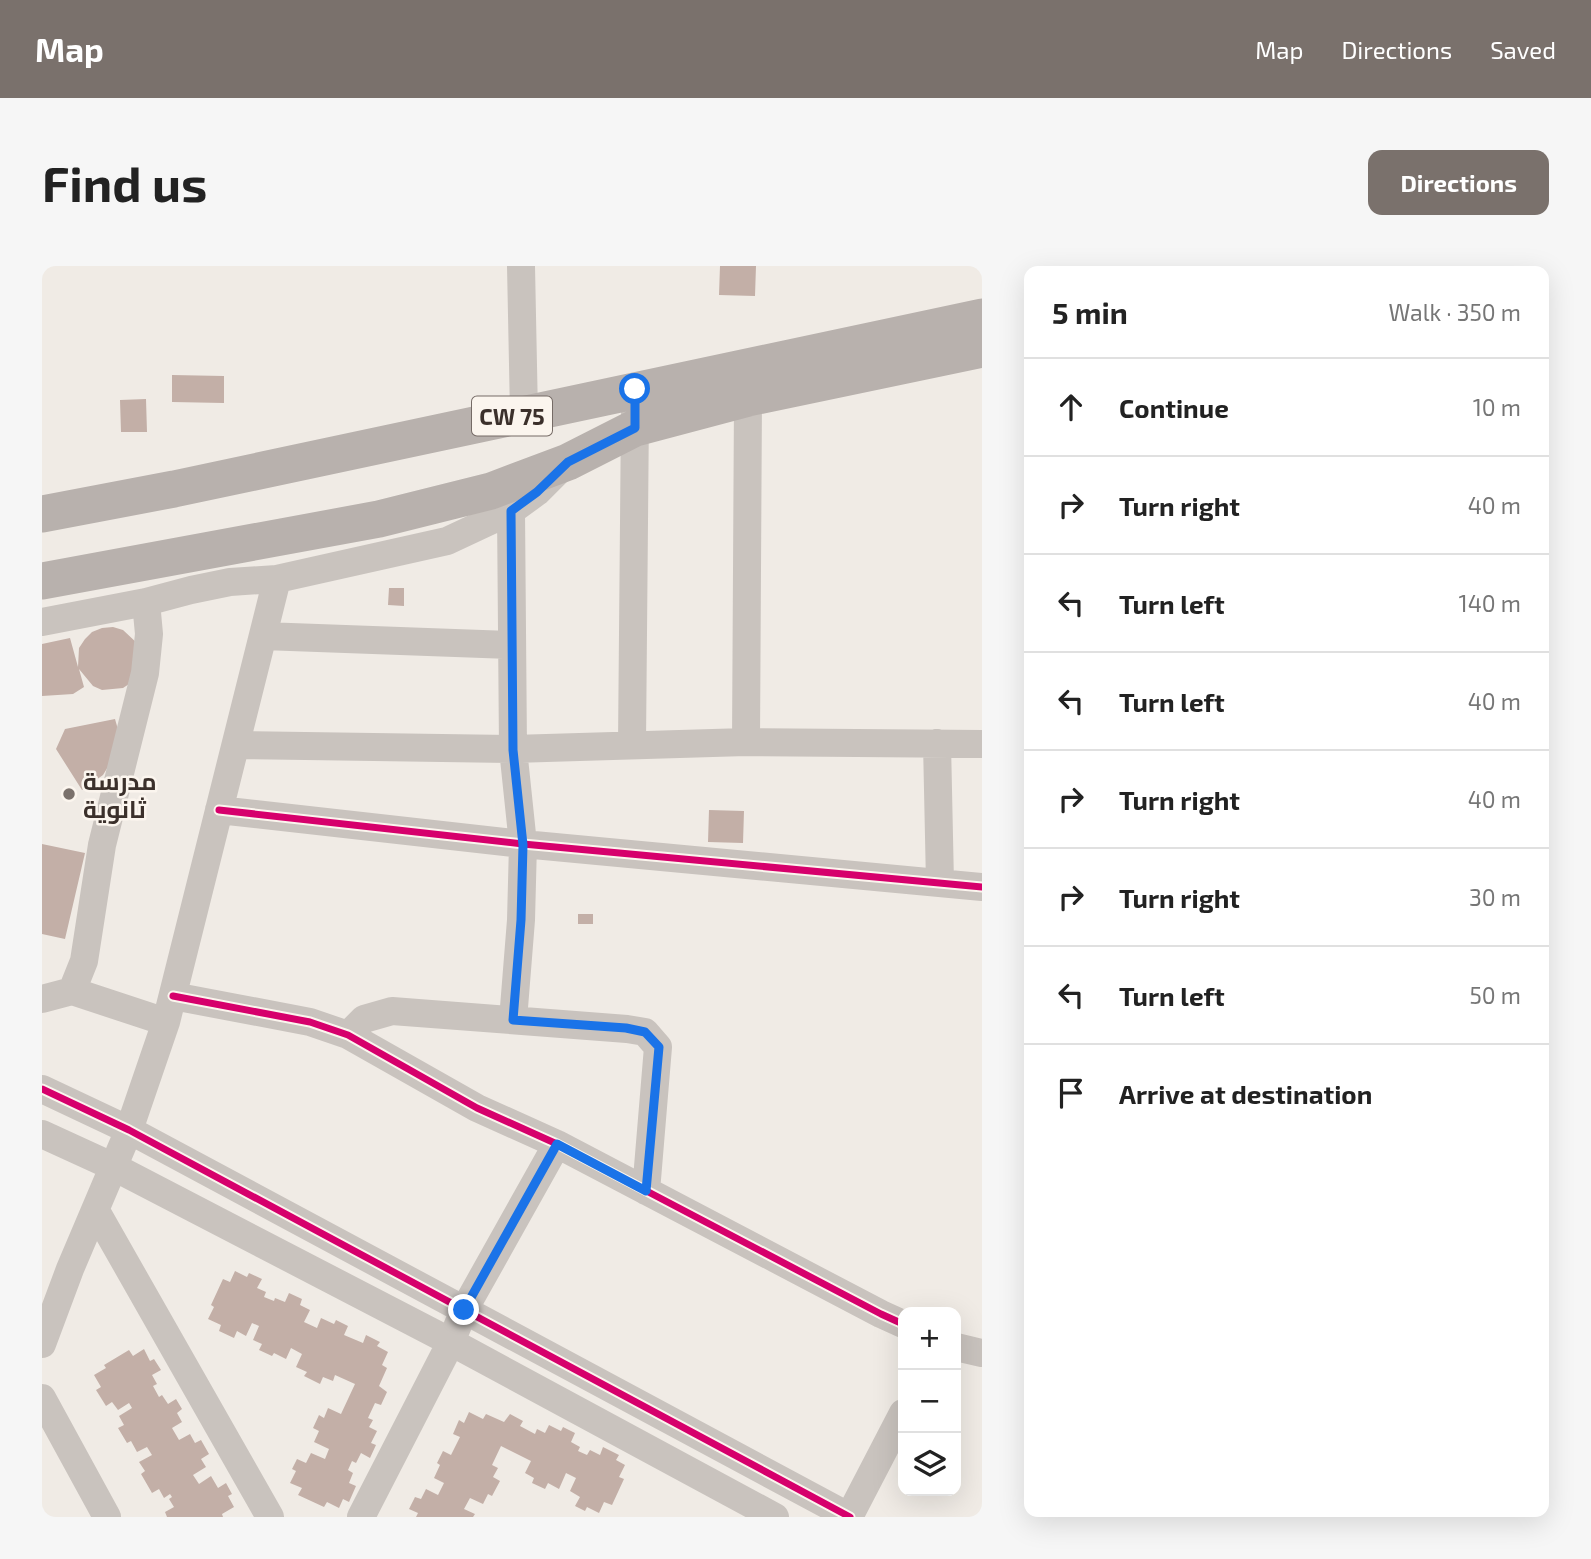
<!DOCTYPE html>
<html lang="en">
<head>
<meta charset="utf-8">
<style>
	:root { --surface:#fff; --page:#f6f6f6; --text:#222; --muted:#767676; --line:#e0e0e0; --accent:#7a716c }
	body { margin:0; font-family:"Exo 2",Cairo,sans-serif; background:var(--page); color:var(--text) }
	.controls { position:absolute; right:21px; bottom:21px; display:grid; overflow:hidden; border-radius:14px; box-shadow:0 7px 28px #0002 }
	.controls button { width:63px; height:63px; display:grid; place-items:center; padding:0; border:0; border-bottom:2px solid var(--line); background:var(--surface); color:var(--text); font:35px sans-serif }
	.stop { position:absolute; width:21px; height:21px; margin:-16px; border:5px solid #1a73e8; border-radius:50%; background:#fff }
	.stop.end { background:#1a73e8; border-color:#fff; box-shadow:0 2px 7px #0008 }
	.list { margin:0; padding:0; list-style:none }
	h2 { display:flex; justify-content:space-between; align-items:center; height:91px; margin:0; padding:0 28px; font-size:30px }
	h2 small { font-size:23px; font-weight:400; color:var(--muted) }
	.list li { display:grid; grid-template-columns:46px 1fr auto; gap:21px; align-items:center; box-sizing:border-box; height:98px; padding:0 28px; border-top:2px solid var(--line) }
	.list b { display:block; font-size:26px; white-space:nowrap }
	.list em { font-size:23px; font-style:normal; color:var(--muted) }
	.icon { flex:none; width:38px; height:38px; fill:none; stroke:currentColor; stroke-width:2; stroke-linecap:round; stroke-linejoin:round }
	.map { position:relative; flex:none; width:940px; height:1251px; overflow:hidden; border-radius:14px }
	header { display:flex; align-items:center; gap:42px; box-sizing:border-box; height:98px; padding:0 35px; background:var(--accent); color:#fff }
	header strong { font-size:33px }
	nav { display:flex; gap:38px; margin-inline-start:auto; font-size:24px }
	.intro { display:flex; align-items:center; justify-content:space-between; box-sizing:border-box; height:168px; padding:0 42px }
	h1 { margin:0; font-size:49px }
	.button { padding:18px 32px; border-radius:14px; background:var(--accent); color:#fff; font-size:24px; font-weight:700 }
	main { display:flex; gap:42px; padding:0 42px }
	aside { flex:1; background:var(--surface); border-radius:14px; box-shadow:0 7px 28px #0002 }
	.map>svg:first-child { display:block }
</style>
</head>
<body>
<header>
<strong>Map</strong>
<nav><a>Map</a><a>Directions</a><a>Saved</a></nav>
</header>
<div class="intro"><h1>Find us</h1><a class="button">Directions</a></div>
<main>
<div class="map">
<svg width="940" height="1251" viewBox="0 0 940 1251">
	<rect width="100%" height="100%" fill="#f0ebe5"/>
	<path fill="#c3afa7" d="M678,0H714L713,30L677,29Z
		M130,109L182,110V137L130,136Z
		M104,133L105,166H79L78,134Z
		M347,322H362V340L346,339Z
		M71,361L81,364L96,378L90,416L81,422L60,424L51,420L37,403L42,421L31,428L0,430V378L28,372L36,401L37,382L43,373L50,366L60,362Z
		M73,453L77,467L72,491L61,509L40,524L14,483L23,463Z
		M667,544L702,545L701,577L666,576Z
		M0,578L43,587L23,673L0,668Z
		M536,648H551V658H536Z
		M193,1005L205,1011L207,1007L220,1013L215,1022L224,1026L222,1031L232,1035L233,1032L243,1036L247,1027L260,1033L258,1039L268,1044L262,1056L275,1062L279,1052L292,1058L294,1054L306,1060L302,1069L321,1077L324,1069L338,1076L335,1080L346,1086L340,1099L345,1102L337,1120L345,1126L339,1139L333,1137L326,1152L331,1154L327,1161L335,1165L329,1177L334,1179L328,1192L319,1187L314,1197L310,1195L306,1204L311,1207L307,1217L314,1220L307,1236L301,1233L297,1242L285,1236L282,1241L256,1229L260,1222L248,1217L254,1205L250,1203L255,1193L264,1197L269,1187L283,1193L287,1183L272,1176L277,1165L271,1162L277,1149L282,1152L286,1142L299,1148L313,1118L293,1109L291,1115L281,1111L278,1118L262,1110L265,1106L254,1101L260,1088L249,1082L244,1093L232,1087L230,1090L217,1084L220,1078L211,1074L217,1060L210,1057L204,1070L195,1065L192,1072L177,1065L179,1059L166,1053L172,1041L169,1039L181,1013L188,1016Z
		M102,1083L108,1095L112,1093L119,1104L110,1109L115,1118L111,1120L117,1131L120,1129L126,1138L134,1133L140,1143L135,1147L140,1156L130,1162L137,1174L148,1168L153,1177L159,1174L167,1188L159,1193L164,1201L151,1209L157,1218L169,1210L176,1222L184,1217L190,1228L186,1230L192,1241L180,1248L181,1251H125L123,1246L132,1241L127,1233L130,1231L128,1228L122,1232L117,1223L110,1227L99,1208L103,1205L97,1196L110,1189L105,1181L95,1186L89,1175L85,1177L76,1162L82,1159L77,1150L90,1142L87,1137L76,1144L70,1136L64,1140L54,1124L59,1121L52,1109L64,1102L62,1099L87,1084L91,1090Z
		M427,1146L441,1153L444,1148L462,1156L468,1148L481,1155L478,1160L493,1168L495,1163L503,1167L507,1159L519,1165L521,1161L533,1167L529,1176L538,1181L536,1185L545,1189L548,1184L558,1189L561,1181L577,1189L574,1194L583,1199L577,1211L582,1213L570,1239L562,1236L557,1247L545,1241L543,1245L533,1240L538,1231L528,1225L534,1212L524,1207L517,1223L506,1217L503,1223L490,1217L492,1212L483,1207L489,1195L459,1180L450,1199L456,1202L451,1211L458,1215L450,1230L446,1228L441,1238L428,1232L422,1243L433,1248L431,1251H374L376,1247L367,1243L373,1231L379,1233L384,1223L396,1229L402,1217L392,1212L398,1199L395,1197L401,1185L409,1189L418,1171L411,1168L417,1154L422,1157Z"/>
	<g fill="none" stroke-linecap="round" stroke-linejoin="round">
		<path stroke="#c9c3be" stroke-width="28" d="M479,0L482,148
			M469,245L471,483L481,578L479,654L471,754
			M0,356L104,336L149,324L188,316L235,313L405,275L469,245L495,226L519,202
			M221,370L469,379
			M704,476L706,132
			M895,477L898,617
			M590,478L593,145
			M194,479L471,483L704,476L940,478
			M177,544L481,578L940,621
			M30,725L124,756
			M131,730L268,756L306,769L435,842L515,878L839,1048L861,1058
			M0,733L30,725L42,695L60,579L103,407L107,368L104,336
			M306,769L322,753L350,745L585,763L603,766L616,781L604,925
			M0,823L87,864L808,1251
			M0,868L72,901L409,1076L733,1251
			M54,945L228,1251
			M0,1078L28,1003L87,864L124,756L235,313
			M914,1081L940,1087
			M0,1132L65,1251
			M319,1251L409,1076L422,1044L515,878
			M807,1251L861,1147"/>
		<path stroke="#b8b1ad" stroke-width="37" d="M0,248L132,223L940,51
			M0,315L337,253L449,225L526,196L593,162L706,132L940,83"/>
		<g stroke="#fbf5ee" stroke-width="11">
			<path id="cycleway" d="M177,544L481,578L940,621
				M131,730L268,756L306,769L435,842L515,878L839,1048L861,1058
				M0,823L87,864L808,1251"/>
		</g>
		<use href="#cycleway" stroke="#d6006c" stroke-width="7"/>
	</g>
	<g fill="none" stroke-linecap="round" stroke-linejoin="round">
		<path stroke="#1a73e8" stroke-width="9" d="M422,1044L515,878L604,925L617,781L603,766L584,762L471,754L479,654L481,579L471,484L469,245L495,226L526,196L593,162V123"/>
	</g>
	<circle fill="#7a716c" stroke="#fbf5ee" stroke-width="2.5" cx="27" cy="528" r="7"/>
	<g text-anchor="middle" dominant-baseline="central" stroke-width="5" stroke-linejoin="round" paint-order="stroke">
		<rect fill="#fbf5ee" stroke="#756b66" stroke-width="2" x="430" y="130.5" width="80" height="39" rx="5"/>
		<g font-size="23" font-weight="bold" fill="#3b302b">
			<text x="470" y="150">CW 75</text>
		</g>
		<g font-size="24" font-weight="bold" fill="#3b302b" stroke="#fbf5ee" text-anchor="start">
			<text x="41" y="514">مدرسة<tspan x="41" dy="28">ثانوية</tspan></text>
		</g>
	</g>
</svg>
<div class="controls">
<button>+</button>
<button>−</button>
<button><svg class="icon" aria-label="layers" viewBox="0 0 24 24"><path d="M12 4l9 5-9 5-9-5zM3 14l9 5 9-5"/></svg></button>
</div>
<div class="stop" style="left:593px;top:123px"></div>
<div class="stop end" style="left:422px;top:1044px"></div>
</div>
<aside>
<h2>5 min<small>Walk · 350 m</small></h2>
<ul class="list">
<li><svg class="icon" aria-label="ahead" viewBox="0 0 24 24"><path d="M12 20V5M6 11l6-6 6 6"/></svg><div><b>Continue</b></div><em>10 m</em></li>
<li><svg class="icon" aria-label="right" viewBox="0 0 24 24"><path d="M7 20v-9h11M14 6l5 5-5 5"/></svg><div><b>Turn right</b></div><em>40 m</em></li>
<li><svg class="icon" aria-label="left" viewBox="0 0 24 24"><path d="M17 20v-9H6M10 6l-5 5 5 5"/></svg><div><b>Turn left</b></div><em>140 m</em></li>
<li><svg class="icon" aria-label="left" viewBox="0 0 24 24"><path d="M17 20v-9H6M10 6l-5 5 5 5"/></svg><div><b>Turn left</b></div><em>40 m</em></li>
<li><svg class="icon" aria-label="right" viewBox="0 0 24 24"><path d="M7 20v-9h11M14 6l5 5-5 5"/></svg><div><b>Turn right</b></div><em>40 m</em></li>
<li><svg class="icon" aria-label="right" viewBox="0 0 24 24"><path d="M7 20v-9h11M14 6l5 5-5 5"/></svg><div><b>Turn right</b></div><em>30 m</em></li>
<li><svg class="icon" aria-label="left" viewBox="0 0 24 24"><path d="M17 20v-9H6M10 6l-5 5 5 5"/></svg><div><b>Turn left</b></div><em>50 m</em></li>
<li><svg class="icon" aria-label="arrive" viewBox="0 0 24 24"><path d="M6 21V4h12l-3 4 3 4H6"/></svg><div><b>Arrive at destination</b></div></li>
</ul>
</aside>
</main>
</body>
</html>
